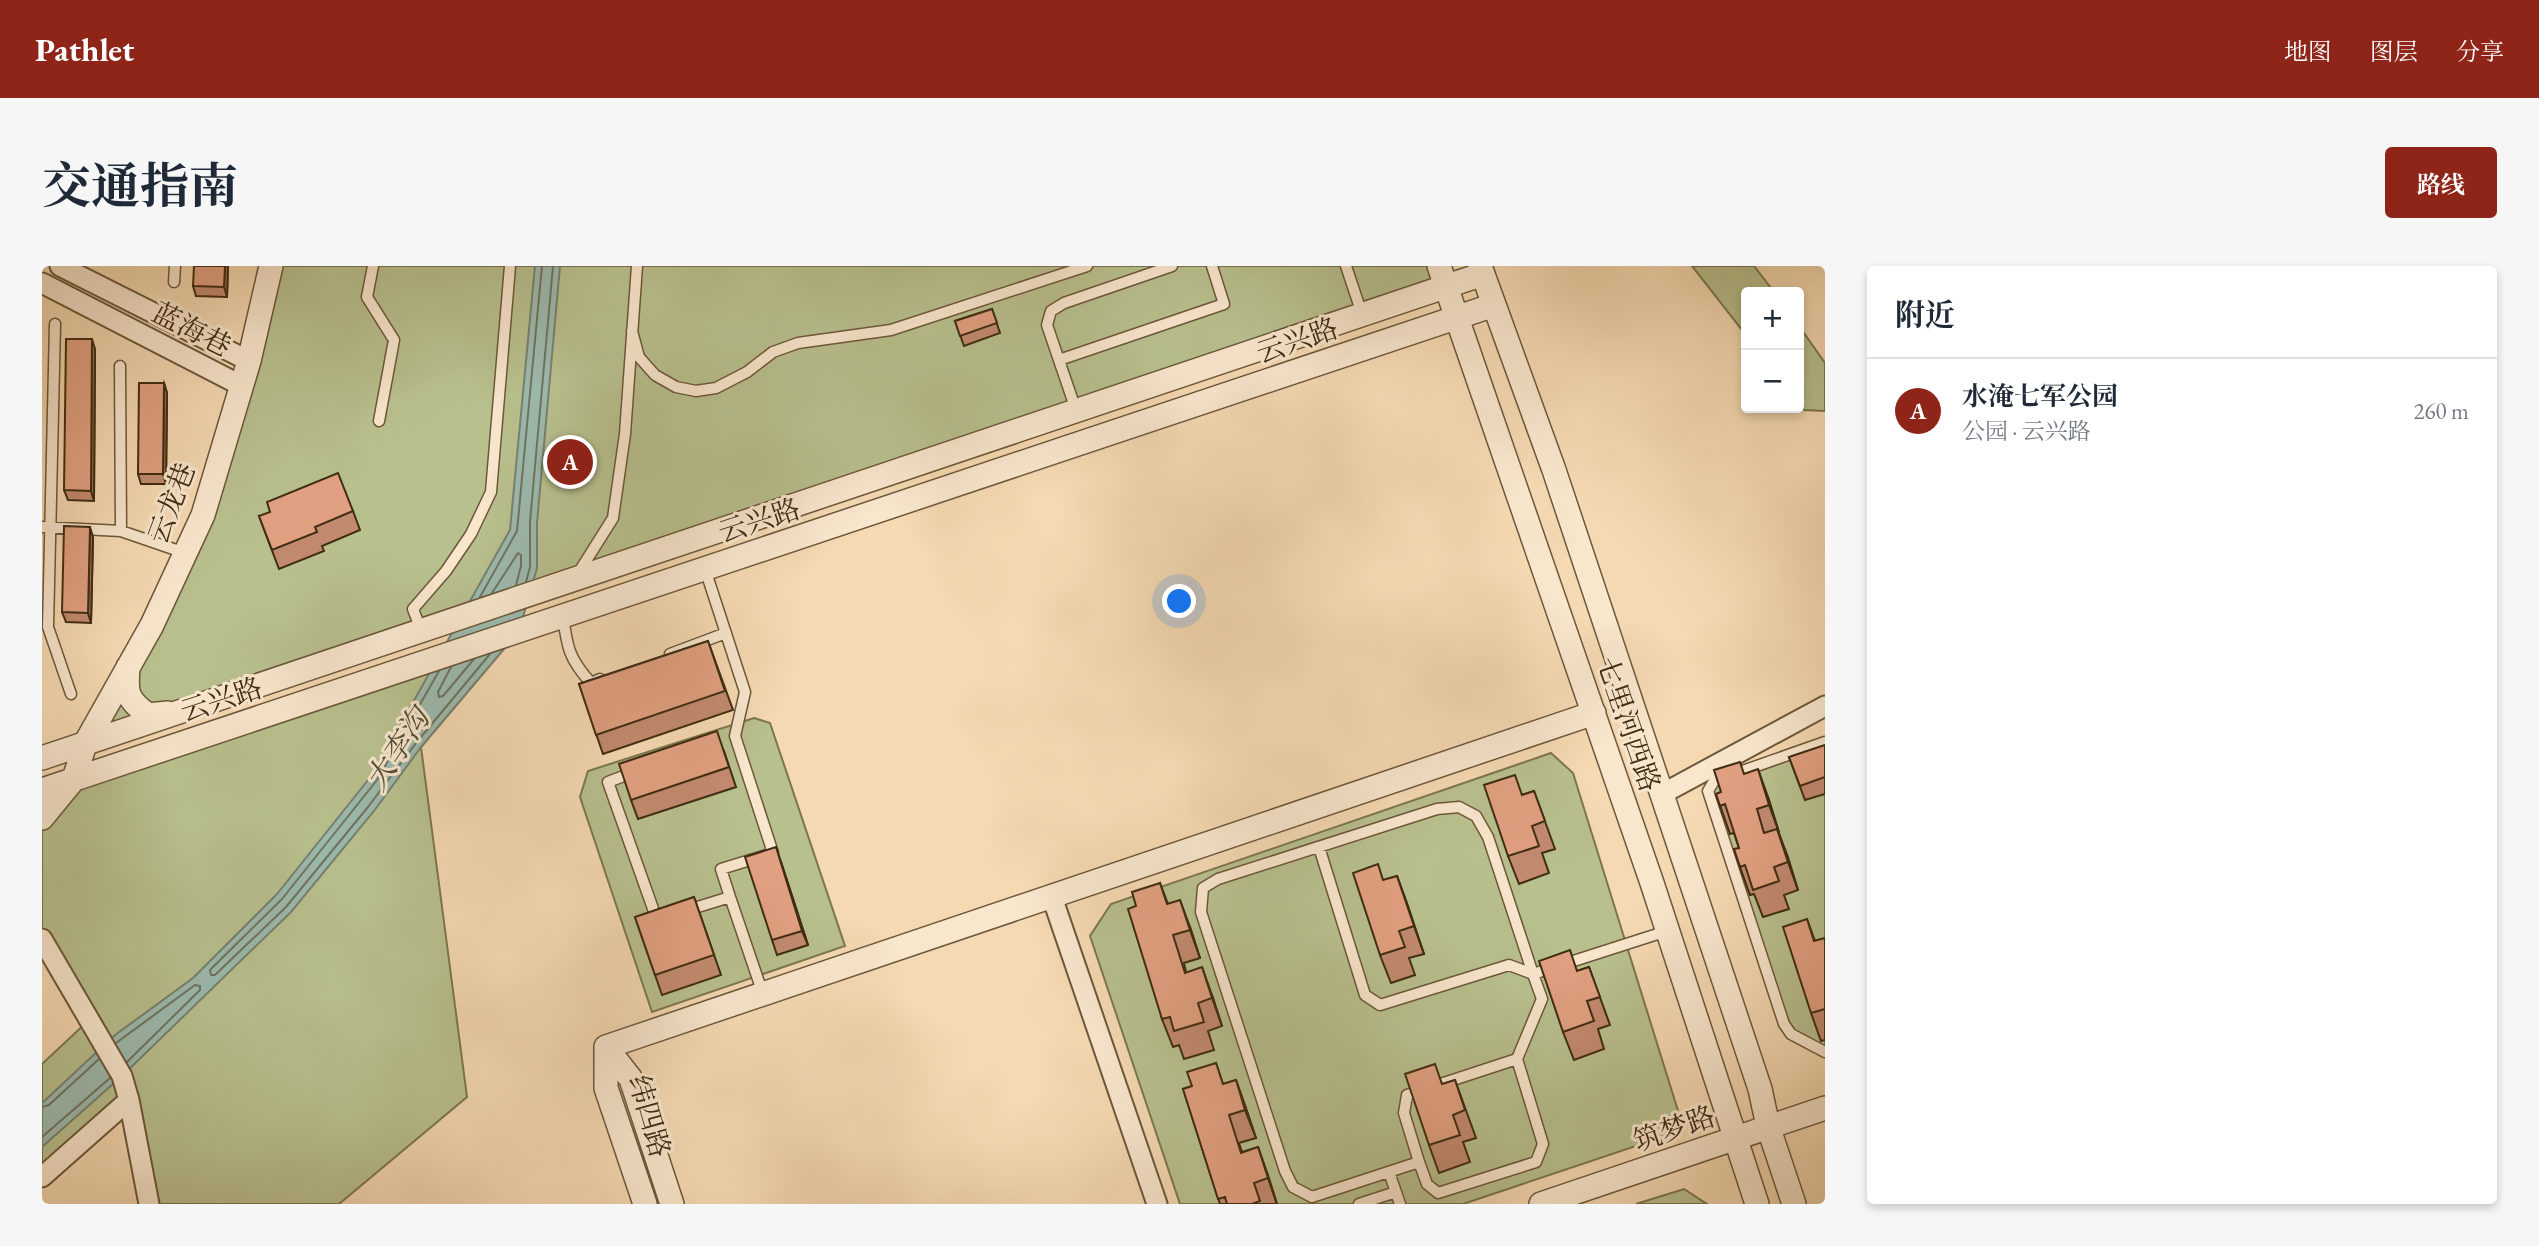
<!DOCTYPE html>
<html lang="zh">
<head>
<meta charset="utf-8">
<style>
	:root { --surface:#fff; --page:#f6f6f7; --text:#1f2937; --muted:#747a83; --line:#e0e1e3; --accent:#8f2418 }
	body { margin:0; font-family:"EB Garamond","Noto Serif SC",serif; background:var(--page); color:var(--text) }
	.controls { position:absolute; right:21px; top:21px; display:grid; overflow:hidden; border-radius:7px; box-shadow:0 4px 10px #0003 }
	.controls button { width:63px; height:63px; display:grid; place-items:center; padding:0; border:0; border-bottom:2px solid var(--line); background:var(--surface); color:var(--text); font:35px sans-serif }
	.you { position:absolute; left:1138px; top:336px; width:24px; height:24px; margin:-18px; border:5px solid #fff; border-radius:50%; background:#1a73e8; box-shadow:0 0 0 10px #1a73e833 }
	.badge { display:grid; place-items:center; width:46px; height:46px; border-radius:50%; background:var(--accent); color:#fff; font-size:23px; font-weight:700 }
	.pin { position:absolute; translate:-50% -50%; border:4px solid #fff; box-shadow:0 2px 7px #0006 }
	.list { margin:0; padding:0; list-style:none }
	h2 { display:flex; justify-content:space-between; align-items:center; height:91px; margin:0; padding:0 28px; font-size:30px }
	h2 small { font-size:23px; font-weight:400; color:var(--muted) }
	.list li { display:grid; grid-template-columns:46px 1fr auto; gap:21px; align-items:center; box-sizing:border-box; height:105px; padding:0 28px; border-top:2px solid var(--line) }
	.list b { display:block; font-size:26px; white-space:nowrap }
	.list p { margin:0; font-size:23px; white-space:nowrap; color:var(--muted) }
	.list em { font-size:23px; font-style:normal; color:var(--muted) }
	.map { position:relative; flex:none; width:1783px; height:938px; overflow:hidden; border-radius:7px }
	header { display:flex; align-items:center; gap:42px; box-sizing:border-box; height:98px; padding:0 35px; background:var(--accent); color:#fff }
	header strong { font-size:33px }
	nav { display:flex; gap:38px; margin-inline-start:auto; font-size:24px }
	.intro { display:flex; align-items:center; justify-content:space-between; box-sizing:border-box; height:168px; padding:0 42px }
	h1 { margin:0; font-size:49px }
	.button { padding:18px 32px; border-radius:7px; background:var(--accent); color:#fff; font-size:24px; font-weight:700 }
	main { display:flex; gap:42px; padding:0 42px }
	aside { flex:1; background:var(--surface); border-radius:7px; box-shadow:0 4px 10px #0003 }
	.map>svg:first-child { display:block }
</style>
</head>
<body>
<header>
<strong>Pathlet</strong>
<nav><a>地图</a><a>图层</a><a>分享</a></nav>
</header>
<div class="intro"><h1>交通指南</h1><a class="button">路线</a></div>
<main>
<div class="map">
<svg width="1783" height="938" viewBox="0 0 1783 938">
	<rect width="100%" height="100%" fill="#f5d9b2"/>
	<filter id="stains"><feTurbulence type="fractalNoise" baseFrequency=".00286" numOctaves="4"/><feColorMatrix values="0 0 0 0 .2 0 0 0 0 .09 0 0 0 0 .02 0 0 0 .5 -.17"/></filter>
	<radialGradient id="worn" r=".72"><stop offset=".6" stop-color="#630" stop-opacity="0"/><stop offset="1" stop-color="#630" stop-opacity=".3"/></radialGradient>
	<path fill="#b8c08e" stroke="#7c7650" stroke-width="2" d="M229,0H1397L1404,19L43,478L161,249Z
		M1650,0H1712L1732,26H1704V69Z
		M1757,60L1783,97V145L1762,144L1757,136Z
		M477,365L379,481L425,831L297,938H107L88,835L0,909V798L47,754L0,673V552L32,513Z
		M712,452L728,457L803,680L610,746L538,531L546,505Z
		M1783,476V786L1749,768L1666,525L1672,515Z
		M1509,487L1531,507L1637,848L1621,871L1421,938H1138L1048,670L1069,638Z
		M1642,923L1665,938H1594Z"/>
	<path fill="#9cbaae" stroke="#778170" stroke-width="2" d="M493,0H518L495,257V302L477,365L379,481L332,545L249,646L80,810L0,881V837L73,769L151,712L235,628L330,509L468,264Z"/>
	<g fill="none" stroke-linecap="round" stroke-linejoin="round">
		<path stroke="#6e7360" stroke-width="2" d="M484,316L488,301V256L511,0
			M450,327L476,287L479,289V300L474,319
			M438,331L475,265L500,0
			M409,401L396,426L397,431L401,430L432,393
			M397,405L335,514L240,633L168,704L169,709H173L244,641L326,541L374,477L448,388
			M74,777L153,719L158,720V724L85,796
			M0,841L7,839L57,793
			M0,871L68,812"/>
		<g stroke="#6c573a" stroke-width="13">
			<path id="service" d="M331,0L325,31L352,74L337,155
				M1304,0L1320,48
				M132,16L133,0
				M13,58L6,361L29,428
				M590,65L597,91L613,109L634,121L654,125L674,122L705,106L731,86L756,77L849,64L1045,0
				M1017,94L1182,38L1170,0
				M78,100L79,265
				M1034,144L1005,59L1009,45L1022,37L1130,0
				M0,261L79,265L143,287
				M663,303L703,426L693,470L731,587L679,603L688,631
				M537,306L571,252L583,168L595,0
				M521,350C525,381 527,393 549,417L558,413
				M379,364L371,343L404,305L429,268L449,226L468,0
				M628,388L684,367
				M1783,476L1672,515L1666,525L1742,758L1749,768L1783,786
				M592,506L566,516L615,654
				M1277,581L1323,729L1338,739L1467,699L1491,708L1500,733L1475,793L1501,878L1494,896L1396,927L1385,918L1377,896L1270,931L1251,921L1243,905L1159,646L1161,622L1176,613L1395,543L1417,541L1434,550L1446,571L1491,708L1625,665
				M646,644L688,631L721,728
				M1377,896L1362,847L1365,829L1475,793
				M1347,906L1358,938
				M1317,938L1354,926"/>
		</g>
		<g stroke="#6c573a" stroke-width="23">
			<path id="minor" d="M18,0L207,95
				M0,17L200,120
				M1620,528L1783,440
				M1010,631L1115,938
				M0,673L80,810L87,834L107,938
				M0,911L87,834"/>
		</g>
		<g stroke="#6c573a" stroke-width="26">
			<path id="tertiary" d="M1397,0L1610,617L1715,938
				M1438,0L1512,204L1718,823L1726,860L1752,938
				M86,401C84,426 84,433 106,449L126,447
				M0,492L1441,8
				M0,524L1452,39
				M0,552L32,513L43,478L110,359L161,249L207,95L229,0
				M564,781L1552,447
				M564,781L589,813L630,938
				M564,781V822L603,938
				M1499,938L1783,842"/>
		</g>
		<use href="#service" stroke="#f8e6cd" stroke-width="10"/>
		<use href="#minor" stroke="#f8e6cd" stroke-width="19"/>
		<use href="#tertiary" stroke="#f8e6cd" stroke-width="23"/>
	</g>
	<path fill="#c28a6f" stroke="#3f2c12" stroke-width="2" d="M186,0L185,31L154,30L151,20Z
		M950,43L958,67L922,80L913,55Z
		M53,83L52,235L26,234L22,224Z
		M122,117L125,127L124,218H99L96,208Z
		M311,245L318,264L280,280L282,285L237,303L217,250Z
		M51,271L49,357L24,356L20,346Z
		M666,375L691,444L561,488L537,418Z
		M1783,479V528L1763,534L1747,491Z
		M682,485L694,521L596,553L589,534Z
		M1703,508L1726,531L1737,567L1756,624L1742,629L1747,643L1721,651L1712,628L1708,629L1698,601L1697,582L1692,567L1688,568L1674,528L1679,526Z
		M1492,525L1513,583L1500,587L1507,607L1477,618L1466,590L1480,529Z
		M739,596L766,679L735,689L730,674Z
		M1355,610L1382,688L1367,692L1373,709L1349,717L1338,689L1342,614Z
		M1118,617L1126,638L1148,661L1158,692L1142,697L1144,706L1170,729L1180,760L1166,765L1172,784L1142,793L1137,779L1131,781L1120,753L1094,640Z
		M652,631L679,709L620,729L593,651Z
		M1765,653L1773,675L1783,672V774L1779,775L1769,747Z
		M1547,701L1568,759L1556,763L1562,783L1532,794L1521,766L1535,705Z
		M1174,797L1181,818L1194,814L1214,872L1197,877L1200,886L1216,881L1235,938H1178L1141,823L1150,820Z
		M1413,814L1434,872L1421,876L1428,896L1397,907L1387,879L1401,818Z"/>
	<path fill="#9e705a" stroke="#3f2c12" stroke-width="2" d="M183,0H186L185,31L182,21Z
		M50,73L53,83L52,235L49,225Z
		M122,117L125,127L124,218L121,208Z
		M48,261L51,271L49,357L46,347Z
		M1716,503L1726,531L1737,566L1727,539Z
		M1735,563L1746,591L1756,624L1746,596Z
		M734,581L739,596L766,679L760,665Z
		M1355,610L1365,637L1382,688L1372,660Z
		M1138,634L1148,661L1158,692L1148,664Z
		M1160,701L1170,729L1180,760L1170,732Z
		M1194,814L1204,842L1214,872L1203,844Z
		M1216,881L1226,909L1235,938L1226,912Z"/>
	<path fill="#e1a081" stroke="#3f2c12" stroke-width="2" d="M152,0H183L182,21L151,20Z
		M950,43L955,57L918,70L913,55Z
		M24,73H50L49,225L22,224Z
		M97,117H122L121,208H96Z
		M296,207L311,245L273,261L275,266L230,284L217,250L228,246L225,236Z
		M22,260L48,261L46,347L20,346Z
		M666,375L683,425L554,469L537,418Z
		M675,465L687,501L589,534L577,498Z
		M1783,479V511L1758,520L1747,491Z
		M1698,496L1702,508L1716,503L1727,539L1715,543L1722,567L1735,563L1746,596L1732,601L1737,615L1711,624L1703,599L1698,601L1692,583L1697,582L1683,538L1678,540L1674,528L1679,526L1672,504Z
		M1473,509L1480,529L1492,525L1503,555L1490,560L1497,580L1466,590L1442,519Z
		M734,581L760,665L730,674L703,591Z
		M1336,598L1341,614L1355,610L1372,660L1357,665L1363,681L1338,689L1311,607Z
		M1118,617L1125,638L1138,634L1148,664L1131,669L1143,707L1160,701L1170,732L1156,737L1162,756L1132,765L1128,751L1120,753L1086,643L1094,640L1090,626Z
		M652,631L672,689L613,709L593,651Z
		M1765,653L1772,675L1783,672V743L1769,747L1741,661Z
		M1528,684L1535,705L1547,701L1558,731L1545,735L1552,755L1521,766L1497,695Z
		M1174,797L1181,818L1194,814L1203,844L1187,849L1199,887L1216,881L1226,912L1212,917L1218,935L1210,938H1185L1183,931L1176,933L1141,823L1150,820L1145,806Z
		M1393,798L1400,818L1413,814L1423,844L1411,849L1418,869L1387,879L1363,808Z"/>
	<g text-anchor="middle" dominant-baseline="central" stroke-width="6" stroke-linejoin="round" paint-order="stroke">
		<g font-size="28" fill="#3f2c12" stroke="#f8e6cd">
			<text transform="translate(150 63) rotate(27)">蓝海巷</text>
			<text transform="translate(1255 74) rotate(-19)">云兴路</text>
			<text transform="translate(129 237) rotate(-69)">云龙巷</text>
			<text transform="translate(717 254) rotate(-18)">云兴路</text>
			<text transform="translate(179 433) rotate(-18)">云兴路</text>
			<text transform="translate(1587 458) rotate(71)">七里河西路</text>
			<text transform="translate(608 850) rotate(74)">纬四路</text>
			<text transform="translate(1632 862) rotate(-19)">筑梦路</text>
		</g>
		<g font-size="30" font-style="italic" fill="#565039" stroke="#f8e6cd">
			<text transform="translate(355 483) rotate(-57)">大李沟</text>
		</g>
	</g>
	<rect width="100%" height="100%" filter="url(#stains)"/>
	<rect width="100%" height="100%" fill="url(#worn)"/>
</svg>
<div class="controls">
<button>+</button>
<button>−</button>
</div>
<div class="you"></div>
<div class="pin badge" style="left:528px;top:196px">A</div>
</div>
<aside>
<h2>附近<small></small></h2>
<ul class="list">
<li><span class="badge">A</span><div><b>水淹七军公园</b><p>公园 · 云兴路</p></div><em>260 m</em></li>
</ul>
</aside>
</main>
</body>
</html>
